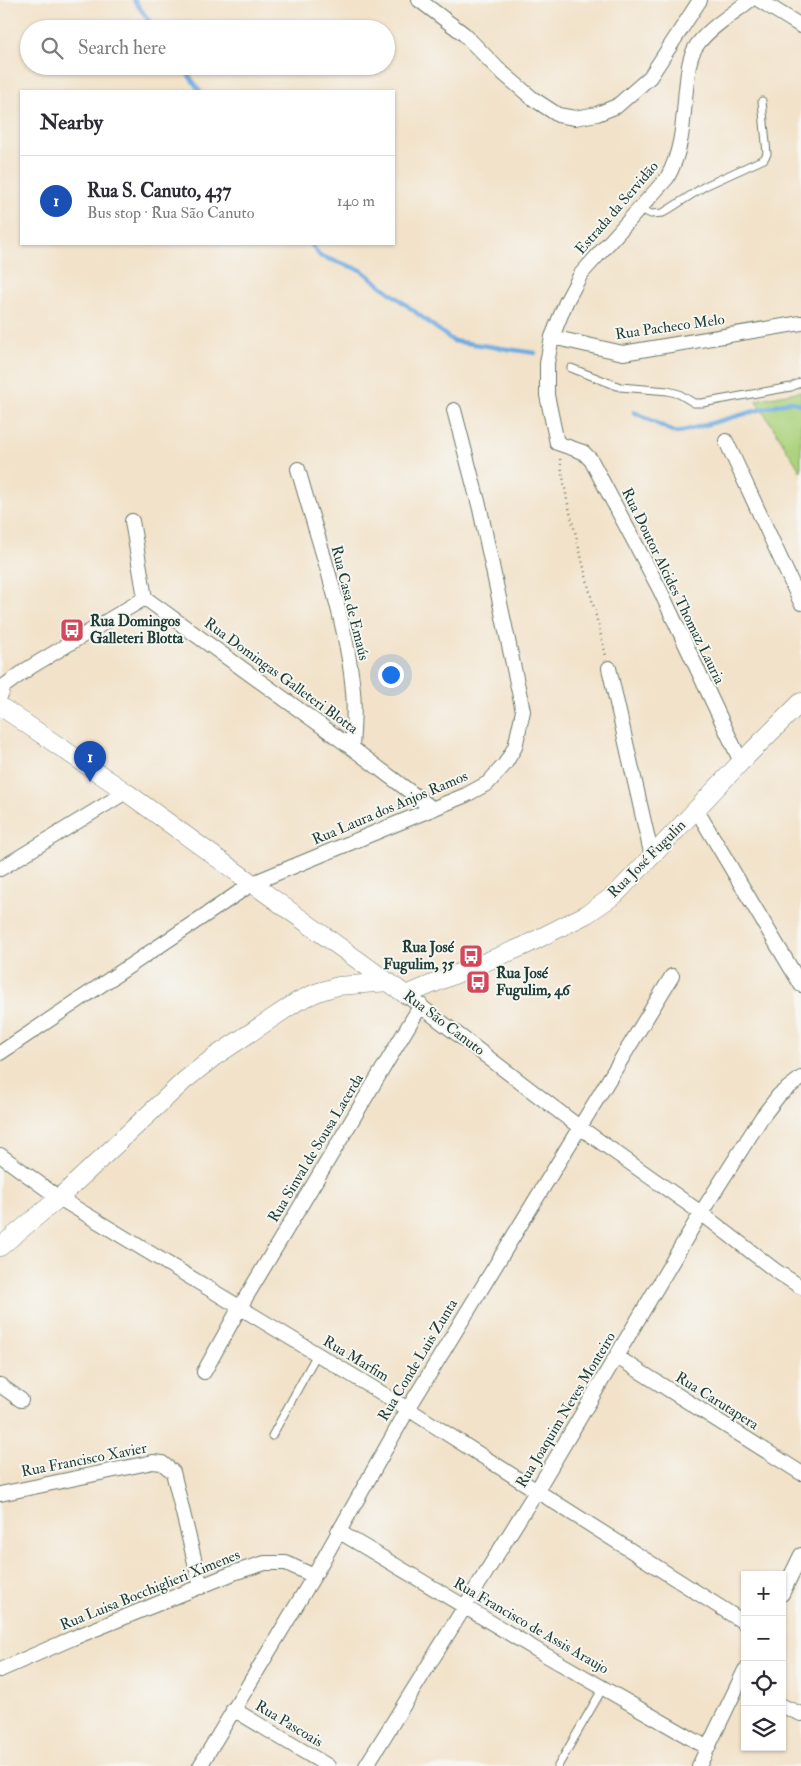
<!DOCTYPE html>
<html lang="en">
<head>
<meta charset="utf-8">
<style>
	:root { --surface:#fff; --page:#f7f7f7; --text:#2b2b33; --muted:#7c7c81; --line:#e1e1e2; --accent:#d1495b }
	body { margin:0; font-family:"IM FELL Double Pica",serif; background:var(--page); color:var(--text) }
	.controls { position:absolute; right:15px; bottom:15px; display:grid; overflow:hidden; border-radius:0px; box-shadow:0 1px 4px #0004 }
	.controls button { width:45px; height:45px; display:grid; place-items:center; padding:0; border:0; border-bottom:1px solid var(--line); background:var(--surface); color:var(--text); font:25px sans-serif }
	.you { position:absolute; left:390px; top:674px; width:18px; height:18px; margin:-12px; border:4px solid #fff; border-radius:50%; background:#1a73e8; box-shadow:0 0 0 8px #1a73e833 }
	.badge { display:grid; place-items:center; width:32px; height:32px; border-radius:50%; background:var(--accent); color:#fff; font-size:16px; font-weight:700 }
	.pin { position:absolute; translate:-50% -41px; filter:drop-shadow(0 1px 2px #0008) }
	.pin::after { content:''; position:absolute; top:26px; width:18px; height:15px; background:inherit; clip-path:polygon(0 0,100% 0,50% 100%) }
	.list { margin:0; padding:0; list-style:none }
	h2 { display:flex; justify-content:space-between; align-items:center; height:65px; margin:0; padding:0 20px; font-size:21px }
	h2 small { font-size:16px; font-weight:400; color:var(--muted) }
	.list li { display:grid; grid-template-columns:32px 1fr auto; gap:15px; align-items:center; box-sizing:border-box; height:90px; padding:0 20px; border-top:1px solid var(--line) }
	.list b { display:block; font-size:19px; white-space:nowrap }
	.list p { margin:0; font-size:16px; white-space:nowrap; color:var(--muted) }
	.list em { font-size:16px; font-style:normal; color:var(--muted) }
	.icon { flex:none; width:28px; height:28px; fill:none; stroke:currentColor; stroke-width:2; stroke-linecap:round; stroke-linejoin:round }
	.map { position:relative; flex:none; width:801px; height:1766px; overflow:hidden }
	.search { position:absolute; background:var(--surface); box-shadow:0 1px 4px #0004; left:20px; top:20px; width:375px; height:55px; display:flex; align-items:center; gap:12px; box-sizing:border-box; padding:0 18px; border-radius:28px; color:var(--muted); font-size:19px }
	.panel { position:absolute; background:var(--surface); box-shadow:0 1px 4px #0004; left:20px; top:90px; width:375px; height:155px; border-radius:0px }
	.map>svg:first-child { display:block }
</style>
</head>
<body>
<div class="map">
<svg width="801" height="1766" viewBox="0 0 801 1766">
	<rect width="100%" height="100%" fill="#f6f6f2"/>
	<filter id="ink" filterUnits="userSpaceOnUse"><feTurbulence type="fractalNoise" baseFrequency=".02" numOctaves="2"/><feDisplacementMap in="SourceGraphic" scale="10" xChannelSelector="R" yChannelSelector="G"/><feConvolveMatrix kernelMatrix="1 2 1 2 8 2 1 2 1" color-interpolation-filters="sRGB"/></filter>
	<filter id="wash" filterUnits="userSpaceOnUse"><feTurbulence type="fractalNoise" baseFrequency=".0096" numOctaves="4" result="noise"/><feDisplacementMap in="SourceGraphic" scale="20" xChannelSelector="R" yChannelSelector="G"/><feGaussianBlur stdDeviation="1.12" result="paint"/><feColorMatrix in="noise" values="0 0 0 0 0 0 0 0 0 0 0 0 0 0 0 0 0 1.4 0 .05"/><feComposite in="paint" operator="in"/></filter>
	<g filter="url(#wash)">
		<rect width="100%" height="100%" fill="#f2e2c9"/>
		<path fill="#acd37d" stroke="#668858" d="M801,391V472L756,400Z"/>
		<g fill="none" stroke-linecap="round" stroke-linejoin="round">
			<path stroke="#6fabe0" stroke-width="4.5" d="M134,0L155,29
				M182,66L200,91
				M311,244L320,256L361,270L453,341L535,353
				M634,412L676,433L791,401L801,405"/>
		</g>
	</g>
	<g filter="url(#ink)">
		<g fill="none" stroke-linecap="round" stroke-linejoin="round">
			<g stroke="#697768" stroke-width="9">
				<path id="service" d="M639,208L651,214L663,213L705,186L764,159L767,154L762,101
					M571,368L620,387L668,391L679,394L694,403H702L791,387L801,382
					M272,1436L317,1354
					M558,1766L603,1688"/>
			</g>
			<g stroke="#697768" stroke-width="16">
				<path id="minor" d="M419,0L464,34L497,68L532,98L558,115L575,118L597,114L617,106L650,77L700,0
					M759,0L801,26
					M552,337L623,353L801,323
					M726,441L801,603
					M298,469C317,538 347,620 353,691C355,710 353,729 352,748
					M132,521L145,598
					M145,598L352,748L433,809
					M609,668L652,857
					M0,689L29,668L145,598
					M741,762L660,590L591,460L583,452L557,443L547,395V363L552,337L566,302L581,274L667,178C683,150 683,120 686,89C688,74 688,58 697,45C710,27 733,14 750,0
					M696,809L801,985
					M0,869L126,792
					M406,995L578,1126L701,1213L776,1271L801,1287
					M0,1053L253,883L466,795L488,783L505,764L515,747L523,711L480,509L454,410
					M0,1155L59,1198L408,1409L745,1623
					M617,1357L801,1473
					M204,1372L240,1307L421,1005
					M0,1385L21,1400
					M0,1494L153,1462L162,1463L173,1472L201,1587
					M338,1531L542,1653L708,1748
					M782,1594L801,1555
					M0,1670L73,1638L236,1572L265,1563H286L314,1576
					M782,1706L801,1714
					M233,1709L328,1766
					M200,1766L314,1576L408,1409L672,976
					M366,1766L537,1490L701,1213L762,1117L779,1095L801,1078
					M699,1766L745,1670"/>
			</g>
			<g stroke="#697768" stroke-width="19">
				<path id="tertiary" d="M0,689V693
					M0,706L126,792L406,995L524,946L587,914L616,894L741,762L801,702
					M0,1247L59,1198L185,1080L214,1057L298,1001L318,992L338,986L389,982"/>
			</g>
			<path stroke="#697768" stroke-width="2.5" stroke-dasharray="1 4" stroke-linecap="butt" d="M560,459L567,500L606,656"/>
			<use href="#service" stroke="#fff" stroke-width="7"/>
			<use href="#minor" stroke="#fff" stroke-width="14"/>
			<use href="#tertiary" stroke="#fff" stroke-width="18"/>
		</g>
	</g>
	<defs>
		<g id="bus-square" transform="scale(1.25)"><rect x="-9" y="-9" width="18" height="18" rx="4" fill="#d1495b" stroke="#f6f6f2"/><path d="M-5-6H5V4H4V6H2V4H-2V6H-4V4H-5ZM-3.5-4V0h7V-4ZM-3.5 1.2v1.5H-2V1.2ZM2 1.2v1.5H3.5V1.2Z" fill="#fff"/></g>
	</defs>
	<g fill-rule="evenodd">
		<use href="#bus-square" x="72" y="630"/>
		<use href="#bus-square" x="471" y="956"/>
		<use href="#bus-square" x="478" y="982"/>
	</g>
	<g text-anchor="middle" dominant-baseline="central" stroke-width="4" stroke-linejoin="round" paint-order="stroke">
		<g font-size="15" fill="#1f3d34" stroke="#f6f6f2">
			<text transform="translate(617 208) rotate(-49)">Estrada da Servidão</text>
			<text transform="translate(670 327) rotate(-8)">Rua Pacheco Melo</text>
			<text transform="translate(673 586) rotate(64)">Rua Doutor Alcides Thomaz Lauria</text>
			<text transform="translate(350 603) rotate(76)">Rua Casa de Emaús</text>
			<text transform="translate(281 676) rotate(36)">Rua Domingas Galleteri Blotta</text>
			<text transform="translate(390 808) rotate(-23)">Rua Laura dos Anjos Ramos</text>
			<text transform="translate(647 859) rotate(-45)">Rua José Fugulin</text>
			<text transform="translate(444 1023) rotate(37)">Rua São Canuto</text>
			<text transform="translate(316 1148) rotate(-59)">Rua Sinval de Sousa Lacerda</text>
			<text transform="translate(356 1359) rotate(31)">Rua Marfim</text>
			<text transform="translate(418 1360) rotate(-59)">Rua Conde Luis Zunta</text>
			<text transform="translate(717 1401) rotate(32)">Rua Carutapera</text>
			<text transform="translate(566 1410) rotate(-59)">Rua Joaquim Neves Monteiro</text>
			<text transform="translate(84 1460) rotate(-11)">Rua Francisco Xavier</text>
			<text transform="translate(150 1590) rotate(-22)">Rua Luisa Bocchiglieri Ximenes</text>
			<text transform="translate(531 1626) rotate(30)">Rua Francisco de Assis Araujo</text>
			<text transform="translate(289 1724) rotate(31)">Rua Pascoais</text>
		</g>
		<g font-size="15" font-weight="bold" fill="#1f3d34" stroke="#f6f6f2" text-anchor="start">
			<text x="90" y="621">Rua Domingos<tspan x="90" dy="17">Galleteri Blotta</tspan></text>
			<text x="454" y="947" text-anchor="end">Rua José<tspan x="454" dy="17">Fugulim, 35</tspan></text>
			<text x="496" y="973">Rua José<tspan x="496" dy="17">Fugulim, 46</tspan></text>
		</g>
	</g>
</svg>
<div class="controls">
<button>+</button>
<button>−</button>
<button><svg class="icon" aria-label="locate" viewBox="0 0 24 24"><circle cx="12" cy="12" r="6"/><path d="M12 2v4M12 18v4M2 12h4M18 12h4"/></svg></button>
<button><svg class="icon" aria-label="layers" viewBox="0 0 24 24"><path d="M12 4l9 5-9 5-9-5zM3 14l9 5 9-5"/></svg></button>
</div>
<div class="you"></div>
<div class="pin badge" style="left:90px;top:782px;background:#1a4fb4">1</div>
<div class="search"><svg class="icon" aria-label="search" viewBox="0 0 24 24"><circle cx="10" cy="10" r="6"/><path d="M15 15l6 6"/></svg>Search here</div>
<section class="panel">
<h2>Nearby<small></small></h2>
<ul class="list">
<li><span class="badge" style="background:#1a4fb4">1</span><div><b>Rua S. Canuto, 437</b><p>Bus stop · Rua São Canuto</p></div><em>140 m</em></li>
</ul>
</section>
</div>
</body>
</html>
